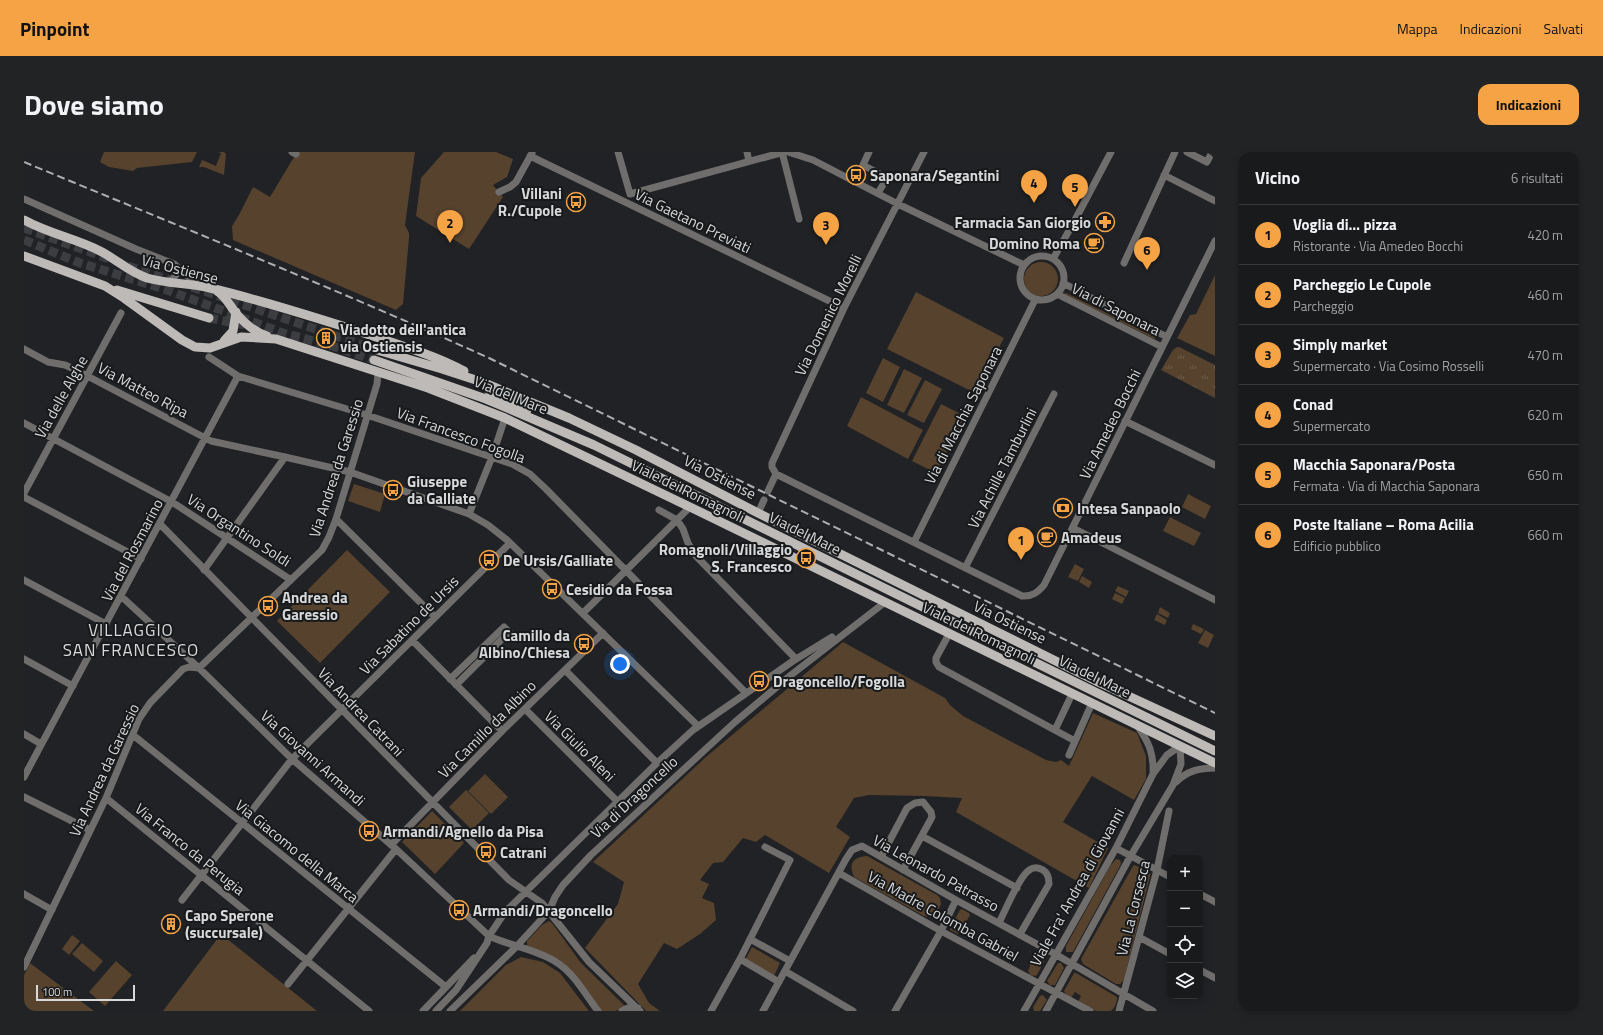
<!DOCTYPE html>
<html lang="it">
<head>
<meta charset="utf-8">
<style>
	:root { --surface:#181a1c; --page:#212325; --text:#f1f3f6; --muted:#9fa1a3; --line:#36383b; --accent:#f5a345 }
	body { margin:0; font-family:"Titillium Web",sans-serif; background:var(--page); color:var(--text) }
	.controls { position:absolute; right:12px; bottom:12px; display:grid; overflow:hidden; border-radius:8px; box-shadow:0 2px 6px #0003 }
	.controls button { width:36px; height:36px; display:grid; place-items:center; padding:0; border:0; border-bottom:1px solid var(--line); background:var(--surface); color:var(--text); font:20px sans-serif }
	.scale { position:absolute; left:12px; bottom:10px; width:99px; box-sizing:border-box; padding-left:4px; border:2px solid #d7d8da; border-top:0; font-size:11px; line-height:14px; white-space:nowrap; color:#d7d8da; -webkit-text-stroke:3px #17191b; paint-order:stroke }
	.you { position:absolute; left:596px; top:512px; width:14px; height:14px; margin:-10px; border:3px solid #fff; border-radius:50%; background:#1a73e8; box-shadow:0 0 0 6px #1a73e833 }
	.badge { display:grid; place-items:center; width:26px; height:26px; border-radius:50%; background:var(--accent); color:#111; font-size:13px; font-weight:700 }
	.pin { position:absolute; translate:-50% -33px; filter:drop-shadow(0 1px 2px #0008) }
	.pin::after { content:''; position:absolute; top:21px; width:14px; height:12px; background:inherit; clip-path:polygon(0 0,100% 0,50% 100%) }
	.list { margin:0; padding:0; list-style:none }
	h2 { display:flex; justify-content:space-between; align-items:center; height:52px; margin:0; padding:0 16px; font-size:17px }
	h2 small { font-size:13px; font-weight:400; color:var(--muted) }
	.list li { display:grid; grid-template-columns:26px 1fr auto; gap:12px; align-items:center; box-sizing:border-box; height:60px; padding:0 16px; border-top:1px solid var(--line) }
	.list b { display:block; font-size:15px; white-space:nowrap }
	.list p { margin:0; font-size:13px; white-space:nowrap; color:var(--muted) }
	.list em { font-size:13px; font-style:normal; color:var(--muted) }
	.icon { flex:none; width:22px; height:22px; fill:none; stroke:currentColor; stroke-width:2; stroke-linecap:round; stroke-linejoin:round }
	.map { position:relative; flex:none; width:1191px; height:859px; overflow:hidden; border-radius:12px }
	header { display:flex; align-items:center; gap:24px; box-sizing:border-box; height:56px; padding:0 20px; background:var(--accent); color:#111 }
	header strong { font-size:19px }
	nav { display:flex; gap:22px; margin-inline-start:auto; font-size:14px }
	.intro { display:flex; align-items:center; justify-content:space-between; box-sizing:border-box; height:96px; padding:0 24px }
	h1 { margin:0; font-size:28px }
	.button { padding:10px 18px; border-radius:12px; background:var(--accent); color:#111; font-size:14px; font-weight:700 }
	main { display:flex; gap:24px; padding:0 24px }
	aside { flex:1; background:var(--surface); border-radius:12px; box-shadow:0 2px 6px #0003 }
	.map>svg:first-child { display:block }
</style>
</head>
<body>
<header>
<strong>Pinpoint</strong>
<nav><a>Mappa</a><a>Indicazioni</a><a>Salvati</a></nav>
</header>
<div class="intro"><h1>Dove siamo</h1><a class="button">Indicazioni</a></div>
<main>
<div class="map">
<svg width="1191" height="859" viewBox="0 0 1191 859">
	<defs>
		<pattern id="park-tufts" width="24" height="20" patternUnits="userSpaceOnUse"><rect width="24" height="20" fill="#56422d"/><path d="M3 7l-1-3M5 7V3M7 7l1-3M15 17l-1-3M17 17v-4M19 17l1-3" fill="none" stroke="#6e5d4b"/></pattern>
	</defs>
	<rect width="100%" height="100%" fill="#202225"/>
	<path fill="#56422d" d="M80,0H173L168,10L113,16L109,19L85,15L76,10Z
		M194,0H200L202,2L200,23L180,15H175L178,8L192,14L197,1Z
		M273,0H391L381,73L385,81V86L379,152L372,158L209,88L208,74L215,63L229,35L246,45Z
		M420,0H472L489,7L483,25L469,33L479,45L445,97L392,64L397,26Z
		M1000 127a17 17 0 1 1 34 0a17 17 0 1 1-34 0Z
		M1191,123V204L1153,186L1166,163L1172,162Z
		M892,140L980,186L951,241L863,197Z
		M1041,141H1042L1131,185V187L1040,142Z
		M859,206L876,215L859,250L842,241Z
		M880,217L898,226L880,261L863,253Z
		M901,228L918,237L900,271L883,263Z
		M837,245L899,278L884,307L823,274Z
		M917,252L941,264L912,321L888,309Z
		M330,332L361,342L356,360L324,349Z
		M1164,342L1187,354L1181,367L1158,355Z
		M1146,365L1177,381L1170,394L1139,379Z
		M323,398L366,440L296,511L253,469Z
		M1051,412L1060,417L1054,429L1044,425Z
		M1058,424L1068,430L1065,436L1055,430Z
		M1094,434L1105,439L1102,445L1091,439Z
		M1091,441L1101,446L1098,452L1088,447Z
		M1136,455L1146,461L1144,466L1134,461Z
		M1133,462L1143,468L1141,473L1130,468Z
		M1169,472L1180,477L1177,482L1167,477Z
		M1181,478L1190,483L1184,496L1174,491Z
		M819,490L921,546L926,553L939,564L1022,608L1032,610L1037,608L1045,614L1069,561L1113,581L1122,604V627L1110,648L1068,624L1039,670L1084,696L1065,736L932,660L938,646L900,644L845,643L830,646L812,675L826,685L805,721L741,683L732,690L719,686L699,710L689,711L676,728L685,732L678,746L690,751L692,768L676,782L653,797L640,791L614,832L625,851L636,859H622L561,796L594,752L600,730L569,710L682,605Z
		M461,622L484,645L467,662L444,639Z
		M442,638L465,661L448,678L425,655Z
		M408,659L440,691L411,722L378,690Z
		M843,704L913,743L916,746L917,752L912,762L905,765L900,764L830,725C824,711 829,705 843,704Z
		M1092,707L1096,708L1097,712L1096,714L1049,800H1042V794L1086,714Z
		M1111,713L1126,721V724L1100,828L1096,832H1092L1059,812L1057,807L1109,714Z
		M938,757L945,761L946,763L940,774L934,782L926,778V776L936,758Z
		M525,769L528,771L557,811L602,855L591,859H575L549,824L503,795V789L518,773Z
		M197,782L293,859H139Z
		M48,783L56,789L45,803L38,797Z
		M58,791L79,809L70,820L48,802Z
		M728,795L756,811L750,824L721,808Z
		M1014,801L1023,804L1013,823L1011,824L1006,823L1004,819L1006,814L1005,809L1009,807Z
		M497,805L519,810L536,821L565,859H436L482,813Z
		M92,809L108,823L81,854L65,840Z
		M6,811L70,859H0V823Z
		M1034,811H1037L1040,816L1031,833H1026L1023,829Z
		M1050,821H1052L1093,845C1093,851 1091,855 1087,859H1072L1054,850L1057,844L1051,840L1047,846L1041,841L1040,839Z
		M1019,843L1023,848L1016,859H1010L1009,855L1016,844Z"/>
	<path fill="url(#park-tufts)" d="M1153,195H1155L1191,213V246L1137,218L1149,198Z"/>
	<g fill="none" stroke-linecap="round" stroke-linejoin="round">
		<path stroke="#3b3d40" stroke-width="9" stroke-dasharray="9 4.5" stroke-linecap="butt" d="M0,76L88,108
			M0,88L56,111L143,138L259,181L305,193L350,208
			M104,114L145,128
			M168,135L353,198
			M185,166L227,174"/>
		<path stroke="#6f6e6c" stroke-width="7" d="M268,0L272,2
			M594,0L606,42
			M723,0L725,9
			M758,0L775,67
			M764,0L789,8L874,52L1000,113
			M845,0L839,13L863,26L854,41
			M900,0L820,156L748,311V315L752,322L998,444C1008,445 1014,440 1020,433L1191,89
			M1163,0L1183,10L1188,0
			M506,4L820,156
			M1140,23L1191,49
			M475,40L486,35L492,30L508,1
			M606,42L760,0
			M0,47L112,97L150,112
			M996 126a22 22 0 1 1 44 0a22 22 0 1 1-44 0Z
			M1029,107L1051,68L1087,0
			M1100,111L1151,0
			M145,131L152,123L150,112L174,133
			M1039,131L1143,185
			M1033,142L1138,195
			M0,197L24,210L41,213L50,217L187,289L261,305L326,320L445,362L464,373L483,388L674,574
			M185,205L214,224L343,263L488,312L506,322L522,337L722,541
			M1101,269L1191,313
			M0,271L148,350L267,428
			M744,339L752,322
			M0,341L97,161
			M0,345L117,407
			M635,358L653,368L659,377L664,391L672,404L772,507
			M734,361L740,348
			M445,362L468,305L481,266
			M312,367L411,465
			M136,372L485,728L518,751L565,810L616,859
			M1049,376L1191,448
			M890,390L1011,148
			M941,416L1030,242
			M180,418L261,305
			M0,428L82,472
			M98,445L175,516L268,607L372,697L465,784C486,794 512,797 532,810C550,821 561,842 574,859
			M559,461L666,355
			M925,482L912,506V510L915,515L1051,589
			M388,488L478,579
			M0,507L49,534
			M541,518L633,611
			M426,527L480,475L485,480L432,533
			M501,557L593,649
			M1113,573C1125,591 1130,601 1129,622
			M1031,578L1048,542
			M0,582L17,592
			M109,583L422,835
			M1045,603L1068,551
			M0,625L214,224
			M1152,630C1163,619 1175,616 1191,616
			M0,645L66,678
			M82,646L345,859
			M898,684L993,736
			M367,693L478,579L579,481
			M1092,696L1146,725
			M857,705L883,656L891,651L899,650L907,660L908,665L879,718
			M815,721L917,779L1066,859
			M0,742L28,758
			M1176,742L1191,750
			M158,748L268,607L486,391
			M975,771C981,759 994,727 1004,719C1008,715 1014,715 1019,718C1024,721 1025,726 1025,732L996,782
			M1115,785L1146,802
			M726,787L766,809
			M716,807L755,830
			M0,815L82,646L115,567L126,551L159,517L165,515L175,516L298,398L305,385L312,367L353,232L354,221
			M1176,818L1191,826
			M761,819L829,859
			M264,832L372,697
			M399,859L450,806
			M412,859L432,838L463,791L465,784L481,760L633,611L669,578L769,509L808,485
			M426,859L492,795L525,759L531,745L539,733L567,703L711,570L767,523L860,451
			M598,859L604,856H614
			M687,859L716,807L766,708L741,695
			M739,859L822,707L828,698L838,694L932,748L1031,802L1129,859
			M871,859L917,779L932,748
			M1000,859L1092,696L1129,622L1143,603L1156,594L1157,612L1149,633L1106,705L1022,859
			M1095,859L1133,718L1145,659"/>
		<path stroke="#bdbab8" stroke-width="9" d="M0,68C25,82 51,86 76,99C92,107 105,120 123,126C144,132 165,131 186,136C237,148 287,164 337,180C372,192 408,202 440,219
			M0,104L81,134L100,146L158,188L171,195L186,196L217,185L252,187L404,236L481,266L666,355L1191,611
			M93,138L185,166
			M193,139C201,144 205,152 211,160C220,171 230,180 243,184
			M200,189L209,179L212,160
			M353,198L418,217L458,230L545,266L612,298L734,361L1074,530L1191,584
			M350,208L462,247L570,293L1191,599
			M465,239L503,258"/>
		<path stroke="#adaeb1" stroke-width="2" stroke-dasharray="8 4" stroke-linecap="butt" d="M0,10C155,74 312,137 465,206L1191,561"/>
	</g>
	<defs>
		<g id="bus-ring" transform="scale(1)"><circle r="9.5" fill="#17191b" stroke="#f5a345" stroke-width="1.5"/><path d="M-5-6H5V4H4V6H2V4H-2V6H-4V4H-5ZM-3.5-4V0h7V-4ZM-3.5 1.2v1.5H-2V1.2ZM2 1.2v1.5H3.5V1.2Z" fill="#f5a345"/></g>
		<g id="pharmacy-ring" transform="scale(1)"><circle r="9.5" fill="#17191b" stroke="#f5a345" stroke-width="1.5"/><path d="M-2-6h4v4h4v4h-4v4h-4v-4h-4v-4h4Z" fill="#f5a345"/></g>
		<g id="cafe-ring" transform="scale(1)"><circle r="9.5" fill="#17191b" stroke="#f5a345" stroke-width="1.5"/><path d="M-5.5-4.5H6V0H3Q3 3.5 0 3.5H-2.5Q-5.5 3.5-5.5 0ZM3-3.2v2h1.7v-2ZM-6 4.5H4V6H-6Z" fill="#f5a345"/></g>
		<g id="building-ring" transform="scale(1)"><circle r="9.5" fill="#17191b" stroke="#f5a345" stroke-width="1.5"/><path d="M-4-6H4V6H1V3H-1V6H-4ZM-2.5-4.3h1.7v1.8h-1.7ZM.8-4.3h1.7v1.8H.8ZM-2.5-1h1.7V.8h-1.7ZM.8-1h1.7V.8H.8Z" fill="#f5a345"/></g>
		<g id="bank-ring" transform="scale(1)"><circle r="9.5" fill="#17191b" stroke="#f5a345" stroke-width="1.5"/><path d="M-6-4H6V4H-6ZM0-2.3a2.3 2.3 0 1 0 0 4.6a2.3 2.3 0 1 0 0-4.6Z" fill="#f5a345"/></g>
	</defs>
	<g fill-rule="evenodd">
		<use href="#bus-ring" x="832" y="23"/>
		<use href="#bus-ring" x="552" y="50"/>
		<use href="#pharmacy-ring" x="1081" y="70"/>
		<use href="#cafe-ring" x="1070" y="91"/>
		<use href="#building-ring" x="302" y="186"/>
		<use href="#bus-ring" x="369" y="338"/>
		<use href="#bank-ring" x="1039" y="356"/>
		<use href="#cafe-ring" x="1023" y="385"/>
		<use href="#bus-ring" x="782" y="406"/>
		<use href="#bus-ring" x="465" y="408"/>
		<use href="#bus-ring" x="528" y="437"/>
		<use href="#bus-ring" x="244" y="454"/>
		<use href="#bus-ring" x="560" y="492"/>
		<use href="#bus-ring" x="735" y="529"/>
		<use href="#bus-ring" x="345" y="679"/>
		<use href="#bus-ring" x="462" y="700"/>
		<use href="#bus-ring" x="435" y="758"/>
		<use href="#building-ring" x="147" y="772"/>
	</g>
	<g text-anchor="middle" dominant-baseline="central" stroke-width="4" stroke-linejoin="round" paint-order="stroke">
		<g font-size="15" font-weight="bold" fill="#d7d8da" stroke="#17191b" text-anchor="start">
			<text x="846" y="23">Saponara/Segantini</text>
			<text x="538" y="41" text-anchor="end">Villani<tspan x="538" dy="17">R./Cupole</tspan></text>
			<text x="1067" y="70" text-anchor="end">Farmacia San Giorgio</text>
			<text x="1056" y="91" text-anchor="end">Domino Roma</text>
			<text x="316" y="177">Viadotto dell'antica<tspan x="316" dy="17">via Ostiensis</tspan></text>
			<text x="383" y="329">Giuseppe<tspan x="383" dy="17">da Galliate</tspan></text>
			<text x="1053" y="356">Intesa Sanpaolo</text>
			<text x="1037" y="385">Amadeus</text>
			<text x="768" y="397" text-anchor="end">Romagnoli/Villaggio<tspan x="768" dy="17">S. Francesco</tspan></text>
			<text x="479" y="408">De Ursis/Galliate</text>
			<text x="542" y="437">Cesidio da Fossa</text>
			<text x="258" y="445">Andrea da<tspan x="258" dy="17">Garessio</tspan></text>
			<text x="546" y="483" text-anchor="end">Camillo da<tspan x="546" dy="17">Albino/Chiesa</tspan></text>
			<text x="749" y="529">Dragoncello/Fogolla</text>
			<text x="359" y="679">Armandi/Agnello da Pisa</text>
			<text x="476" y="700">Catrani</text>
			<text x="449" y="758">Armandi/Dragoncello</text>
			<text x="161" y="763">Capo Sperone<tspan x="161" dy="17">(succursale)</tspan></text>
		</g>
		<g font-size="15" fill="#d7d8da" stroke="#17191b">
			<text transform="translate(669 69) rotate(26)">Via Gaetano Previati</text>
			<text transform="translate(156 117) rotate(14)">Via Ostiense</text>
			<text transform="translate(1092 157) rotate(27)">Via di Saponara</text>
			<text transform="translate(804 163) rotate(-64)">Via Domenico Morelli</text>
			<text transform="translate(119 238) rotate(28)">Via Matteo Ripa</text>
			<text transform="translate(487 243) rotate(22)">Via del Mare</text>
			<text transform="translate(37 245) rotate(-61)">Via delle Alghe</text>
			<text transform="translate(939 263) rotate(-63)">Via di Macchia Saponara</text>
			<text transform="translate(1086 272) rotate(-64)">Via Amedeo Bocchi</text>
			<text transform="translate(437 283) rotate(20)">Via Francesco Fogolla</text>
			<text transform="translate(312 316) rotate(-72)">Via Andrea da Garessio</text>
			<text transform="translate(978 316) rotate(-63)">Via Achille Tamburlini</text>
			<text transform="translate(696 325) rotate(27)">Via Ostiense</text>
			<text transform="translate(664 339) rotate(26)">Viale dei Romagnoli</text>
			<text transform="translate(215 378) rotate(33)">Via Organtino Soldi</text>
			<text transform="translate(781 381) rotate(26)">Via del Mare</text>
			<text transform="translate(108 398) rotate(-62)">Via del Rosmarino</text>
			<text transform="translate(986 470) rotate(26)">Via Ostiense</text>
			<text transform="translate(385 473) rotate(-45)">Via Sabatino de Ursis</text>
			<text transform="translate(955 481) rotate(26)">Viale dei Romagnoli</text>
			<text transform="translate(1071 524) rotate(26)">Via del Mare</text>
			<text transform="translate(337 560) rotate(46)">Via Andrea Catrani</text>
			<text transform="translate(463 577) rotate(-45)">Via Camillo da Albino</text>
			<text transform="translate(556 594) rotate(45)">Via Giulio Aleni</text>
			<text transform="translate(289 606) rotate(42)">Via Giovanni Armandi</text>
			<text transform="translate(80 618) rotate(-65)">Via Andrea da Garessio</text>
			<text transform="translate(610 645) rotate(-43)">Via di Dragoncello</text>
			<text transform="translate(166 697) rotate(39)">Via Franco da Perugia</text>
			<text transform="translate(273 699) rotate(39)">Via Giacomo della Marca</text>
			<text transform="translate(912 721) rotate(29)">Via Leonardo Patrasso</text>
			<text transform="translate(1053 735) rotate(-61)">Viale Fra' Andrea di Giovanni</text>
			<text transform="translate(1109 756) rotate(-76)">Via La Corsesca</text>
			<text transform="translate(919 764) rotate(29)">Via Madre Colomba Gabriel</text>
		</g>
		<g font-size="17" letter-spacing="1" fill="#d7d8da" stroke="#17191b">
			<text x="107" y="478">VILLAGGIO<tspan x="107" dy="20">SAN FRANCESCO</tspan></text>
		</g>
	</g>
</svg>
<div class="controls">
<button>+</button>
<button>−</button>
<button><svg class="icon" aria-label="locate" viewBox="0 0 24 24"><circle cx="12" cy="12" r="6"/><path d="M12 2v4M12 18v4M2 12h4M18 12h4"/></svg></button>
<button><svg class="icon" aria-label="layers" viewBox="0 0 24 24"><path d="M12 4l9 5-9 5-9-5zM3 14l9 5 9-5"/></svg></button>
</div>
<div class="scale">100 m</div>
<div class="you"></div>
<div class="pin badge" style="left:997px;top:408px">1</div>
<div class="pin badge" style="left:426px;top:91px">2</div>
<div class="pin badge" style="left:802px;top:93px">3</div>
<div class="pin badge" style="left:1010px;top:51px">4</div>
<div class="pin badge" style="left:1051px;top:55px">5</div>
<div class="pin badge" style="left:1123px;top:118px">6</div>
</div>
<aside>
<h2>Vicino<small>6 risultati</small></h2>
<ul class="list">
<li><span class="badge">1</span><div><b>Voglia di… pizza</b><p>Ristorante · Via Amedeo Bocchi</p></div><em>420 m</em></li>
<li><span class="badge">2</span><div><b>Parcheggio Le Cupole</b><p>Parcheggio</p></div><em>460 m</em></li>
<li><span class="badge">3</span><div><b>Simply market</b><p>Supermercato · Via Cosimo Rosselli</p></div><em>470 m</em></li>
<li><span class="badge">4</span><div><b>Conad</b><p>Supermercato</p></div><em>620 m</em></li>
<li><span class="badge">5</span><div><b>Macchia Saponara/Posta</b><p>Fermata · Via di Macchia Saponara</p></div><em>650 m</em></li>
<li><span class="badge">6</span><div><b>Poste Italiane – Roma Acilia</b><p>Edificio pubblico</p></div><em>660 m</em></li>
</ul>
</aside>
</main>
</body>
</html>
